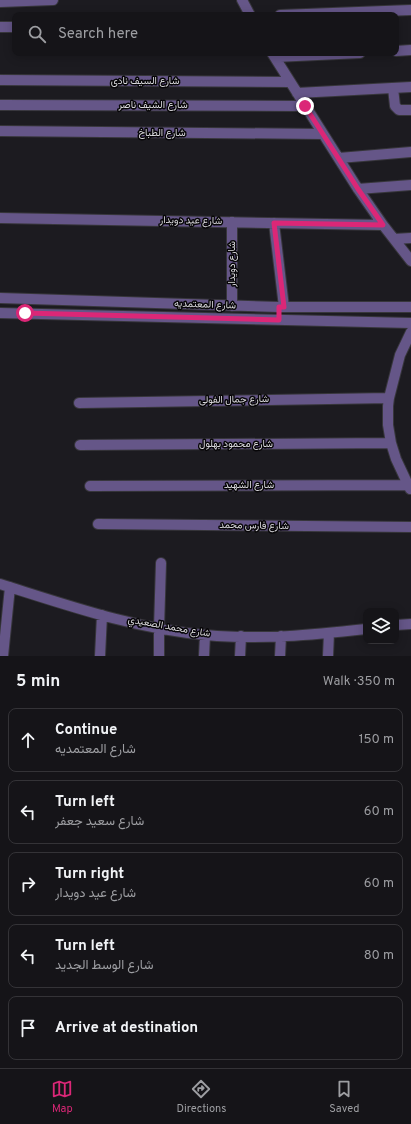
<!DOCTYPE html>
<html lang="en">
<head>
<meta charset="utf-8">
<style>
	:root { --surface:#151418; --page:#222125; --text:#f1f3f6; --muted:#9d9ea2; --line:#343337; --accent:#db2777 }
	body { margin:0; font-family:Overpass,Vazirmatn,sans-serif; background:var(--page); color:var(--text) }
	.controls { position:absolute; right:12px; bottom:12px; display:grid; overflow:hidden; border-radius:8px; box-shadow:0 2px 10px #0003 }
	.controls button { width:36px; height:36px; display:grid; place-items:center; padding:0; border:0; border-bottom:1px solid var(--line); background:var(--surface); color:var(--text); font:20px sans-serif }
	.stop { position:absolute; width:12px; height:12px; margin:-9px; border:3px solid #db2777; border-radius:50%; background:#fff }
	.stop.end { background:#db2777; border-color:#fff; box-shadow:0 1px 4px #0008 }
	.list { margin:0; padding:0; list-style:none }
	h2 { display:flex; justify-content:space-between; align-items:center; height:52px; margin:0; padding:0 16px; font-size:17px }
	h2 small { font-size:13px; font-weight:400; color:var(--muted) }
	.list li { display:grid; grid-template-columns:26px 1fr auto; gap:12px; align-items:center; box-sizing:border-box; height:64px; margin:0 8px 8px; padding:0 8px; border:1px solid var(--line); border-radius:8px }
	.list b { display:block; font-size:15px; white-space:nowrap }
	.list p { margin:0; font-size:13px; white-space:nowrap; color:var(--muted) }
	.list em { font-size:13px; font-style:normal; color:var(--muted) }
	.icon { flex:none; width:22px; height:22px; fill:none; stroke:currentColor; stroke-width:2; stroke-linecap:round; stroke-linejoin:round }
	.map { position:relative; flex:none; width:411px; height:656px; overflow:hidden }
	.search { position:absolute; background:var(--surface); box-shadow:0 2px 10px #0003; left:12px; right:12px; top:12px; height:44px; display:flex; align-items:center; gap:10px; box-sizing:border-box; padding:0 14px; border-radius:8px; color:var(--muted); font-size:15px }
	.sheet { height:412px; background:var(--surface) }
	nav { display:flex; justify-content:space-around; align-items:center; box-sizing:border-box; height:56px; border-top:1px solid var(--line); background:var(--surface); font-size:11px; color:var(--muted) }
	nav a { display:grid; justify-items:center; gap:2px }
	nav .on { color:var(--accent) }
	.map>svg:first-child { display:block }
</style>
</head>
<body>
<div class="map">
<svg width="411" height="656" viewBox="0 0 411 656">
	<rect width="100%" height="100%" fill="#1c1b20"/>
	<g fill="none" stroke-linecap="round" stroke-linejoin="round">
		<g stroke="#37363b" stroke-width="12">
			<path id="street" d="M242,0L250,15
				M0,2L53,0
				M280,15L411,10
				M0,27H15
				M396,51L411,50
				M272,53L358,189L383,225L411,261
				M275,57L360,53
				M0,80L290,82
				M393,88L395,106L399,110H411
				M297,93L411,87
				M0,105L305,106
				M0,131L323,134
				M339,158L411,152
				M358,189L411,185
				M0,218L383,225
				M232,222V306
				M274,223L284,307
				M394,239L411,238
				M0,298L279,307H411
				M0,313L411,323
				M79,403L389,398
				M80,445L391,443
				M90,486L408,485
				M410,489L396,459L391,443L388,425V406L389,398L400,355L411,332
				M98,524L411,527
				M0,584C67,605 135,629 206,635C259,640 313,635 366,629
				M396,625L411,624
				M3,656L10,587
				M100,656L102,615
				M159,656V628L161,563
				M204,656L205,635
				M240,656L241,636
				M280,656L281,636
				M328,656L329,633"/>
		</g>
		<use href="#street" stroke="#655688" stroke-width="10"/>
	</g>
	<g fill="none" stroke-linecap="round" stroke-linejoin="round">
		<path stroke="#db2777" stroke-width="5" d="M25,313L279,320V307H284L274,223L383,225L358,189L305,106"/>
	</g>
	<g text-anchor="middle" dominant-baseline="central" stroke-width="3" stroke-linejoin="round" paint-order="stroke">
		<g font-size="10" fill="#dbdade" stroke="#070608">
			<text x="145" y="81">شارع السيف نادى</text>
			<text x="153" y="105">شارع الشيف ناصر</text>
			<text x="162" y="133">شارع الطباخ</text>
			<text transform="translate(191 221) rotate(1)">شارع عيد دويدار</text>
			<text transform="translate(232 264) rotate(-90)">شارع دويدار</text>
			<text transform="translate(205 305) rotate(2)">شارع المعتمديه</text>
			<text transform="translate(234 400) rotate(-1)">شارع جمال الفولى</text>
			<text x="236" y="444">شارع محمود بهلول</text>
			<text x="249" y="485">شارع الشهيد</text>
			<text transform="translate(254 526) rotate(1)">شارع فارس محمد</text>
			<text transform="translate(169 627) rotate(10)">شارع محمد الصعيدي</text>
		</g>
	</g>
</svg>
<div class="controls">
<button><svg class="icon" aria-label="layers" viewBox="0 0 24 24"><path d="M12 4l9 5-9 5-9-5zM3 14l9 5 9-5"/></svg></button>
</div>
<div class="stop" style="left:25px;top:313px"></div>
<div class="stop end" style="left:305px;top:106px"></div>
<div class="search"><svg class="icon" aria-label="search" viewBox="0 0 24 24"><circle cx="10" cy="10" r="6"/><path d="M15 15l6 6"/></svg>Search here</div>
</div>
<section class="sheet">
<h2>5 min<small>Walk · 350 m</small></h2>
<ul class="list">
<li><svg class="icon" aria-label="ahead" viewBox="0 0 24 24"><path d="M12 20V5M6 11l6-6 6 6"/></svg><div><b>Continue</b><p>شارع المعتمديه</p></div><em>150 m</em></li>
<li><svg class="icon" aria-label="left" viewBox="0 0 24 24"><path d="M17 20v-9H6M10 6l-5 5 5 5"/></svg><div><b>Turn left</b><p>شارع سعيد جعفر</p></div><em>60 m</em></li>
<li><svg class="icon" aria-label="right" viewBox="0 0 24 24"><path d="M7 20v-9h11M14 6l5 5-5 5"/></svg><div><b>Turn right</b><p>شارع عيد دويدار</p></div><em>60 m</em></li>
<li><svg class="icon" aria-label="left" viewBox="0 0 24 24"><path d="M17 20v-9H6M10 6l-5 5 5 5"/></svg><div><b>Turn left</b><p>شارع الوسط الجديد</p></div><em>80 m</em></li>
<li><svg class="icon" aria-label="arrive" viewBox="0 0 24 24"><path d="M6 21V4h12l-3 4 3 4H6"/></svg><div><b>Arrive at destination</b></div></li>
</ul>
</section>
<nav>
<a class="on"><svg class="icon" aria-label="map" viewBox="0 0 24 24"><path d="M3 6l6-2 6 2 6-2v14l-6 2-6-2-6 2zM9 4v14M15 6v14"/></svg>Map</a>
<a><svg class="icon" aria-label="directions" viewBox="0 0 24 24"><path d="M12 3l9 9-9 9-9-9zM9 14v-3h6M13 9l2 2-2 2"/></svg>Directions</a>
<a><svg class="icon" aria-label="saved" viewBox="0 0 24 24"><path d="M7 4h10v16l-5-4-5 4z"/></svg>Saved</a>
</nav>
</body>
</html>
